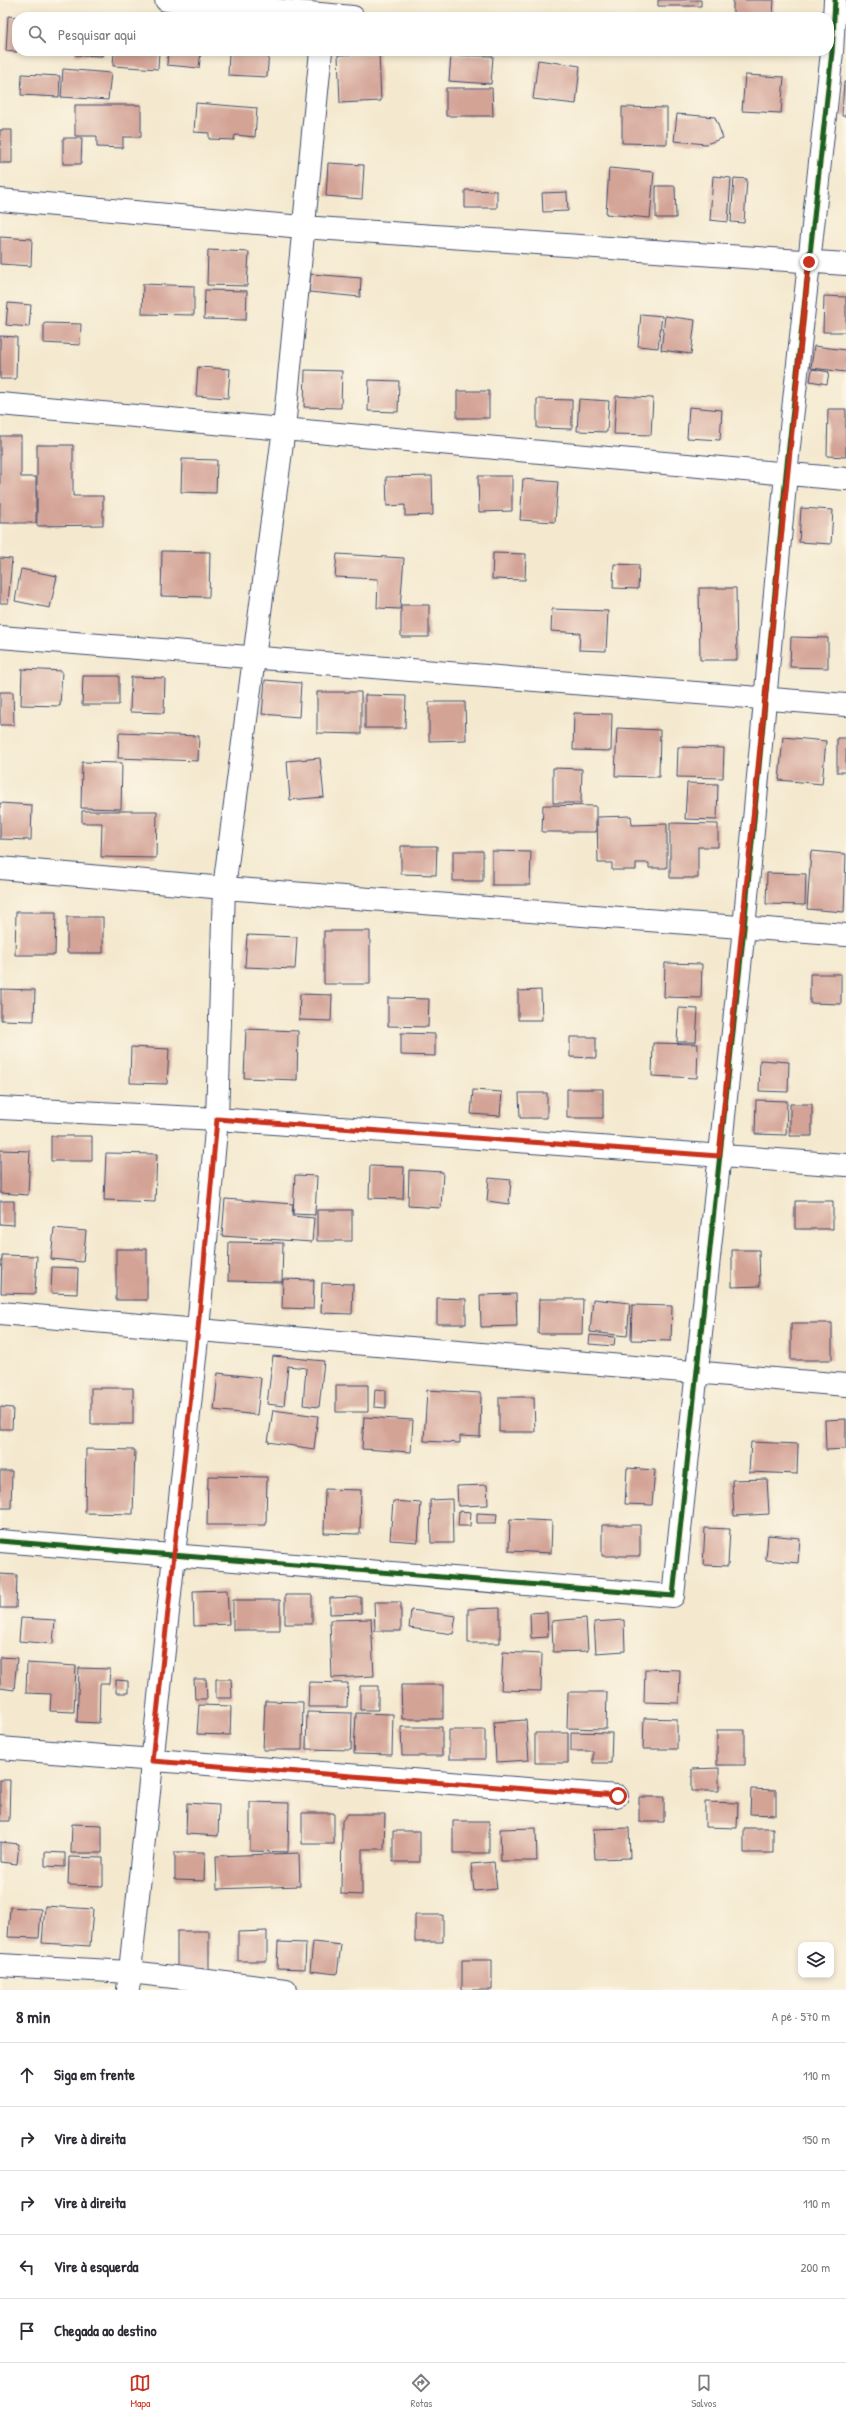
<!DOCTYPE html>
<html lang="pt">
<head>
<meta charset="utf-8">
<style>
	:root { --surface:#fff; --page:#f2f2f3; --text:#2b2b33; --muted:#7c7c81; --line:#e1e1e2; --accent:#c8321e }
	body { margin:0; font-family:"Patrick Hand",sans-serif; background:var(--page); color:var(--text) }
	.controls { position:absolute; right:12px; bottom:12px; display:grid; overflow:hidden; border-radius:8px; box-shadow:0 2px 6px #0003 }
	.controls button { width:36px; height:36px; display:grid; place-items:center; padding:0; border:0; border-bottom:1px solid var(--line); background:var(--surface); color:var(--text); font:20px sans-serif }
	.stop { position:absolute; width:12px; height:12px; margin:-9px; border:3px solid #c8321e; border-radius:50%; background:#fff }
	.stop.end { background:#c8321e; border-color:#fff; box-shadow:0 1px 4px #0008 }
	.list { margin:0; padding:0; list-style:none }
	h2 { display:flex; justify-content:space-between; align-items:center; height:52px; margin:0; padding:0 16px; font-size:17px }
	h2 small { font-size:13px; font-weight:400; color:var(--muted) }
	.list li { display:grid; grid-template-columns:26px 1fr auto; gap:12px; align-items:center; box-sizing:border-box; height:64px; padding:0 16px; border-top:1px solid var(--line) }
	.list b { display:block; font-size:15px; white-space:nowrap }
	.list em { font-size:13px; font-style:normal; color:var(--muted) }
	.icon { flex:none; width:22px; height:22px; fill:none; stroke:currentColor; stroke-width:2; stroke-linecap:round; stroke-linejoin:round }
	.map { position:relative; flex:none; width:846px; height:1990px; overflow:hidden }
	.search { position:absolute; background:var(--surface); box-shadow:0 2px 6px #0003; left:12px; right:12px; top:12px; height:44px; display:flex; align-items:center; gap:10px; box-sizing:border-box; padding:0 14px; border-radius:16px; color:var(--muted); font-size:15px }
	.sheet { height:372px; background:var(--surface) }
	nav { display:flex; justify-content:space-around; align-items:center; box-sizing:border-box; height:56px; border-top:1px solid var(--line); background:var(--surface); font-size:11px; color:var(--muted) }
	nav a { display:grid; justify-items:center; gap:2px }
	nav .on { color:var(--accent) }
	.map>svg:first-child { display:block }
</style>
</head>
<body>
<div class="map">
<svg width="846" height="1990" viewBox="0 0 846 1990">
	<rect width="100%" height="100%" fill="#fcf5e5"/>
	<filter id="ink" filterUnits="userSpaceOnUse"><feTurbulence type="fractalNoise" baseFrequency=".025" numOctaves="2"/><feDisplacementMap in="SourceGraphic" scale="8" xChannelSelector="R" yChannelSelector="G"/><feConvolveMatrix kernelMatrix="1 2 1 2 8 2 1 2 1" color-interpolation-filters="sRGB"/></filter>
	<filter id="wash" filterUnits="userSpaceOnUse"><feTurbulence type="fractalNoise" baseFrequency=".012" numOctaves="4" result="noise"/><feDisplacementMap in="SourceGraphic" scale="16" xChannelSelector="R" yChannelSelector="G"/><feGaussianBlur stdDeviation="0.9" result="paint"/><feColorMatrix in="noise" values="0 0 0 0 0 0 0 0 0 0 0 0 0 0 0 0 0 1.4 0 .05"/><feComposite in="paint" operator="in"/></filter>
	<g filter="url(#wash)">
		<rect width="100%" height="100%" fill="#f4e9cf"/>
		<g id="blocks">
			<path fill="#d3a396" d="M658,0H701V6H658Z
				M733,0H774L773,16L733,14Z
				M8,16L17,17V52L6,51Z
				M76,51H103L102,56L75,55Z
				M114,51H159L158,69L113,66Z
				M168,51H201L199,68L167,65Z
				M229,51H269L267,77L228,75Z
				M379,53L381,101L340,103L338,55Z
				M451,55L493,56L491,84L449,81Z
				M538,60L580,66L576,104L533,99Z
				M63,69L111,73L108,100L61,97Z
				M22,74L60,76L59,97L21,95Z
				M745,75L784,77L781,113L742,111Z
				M844,82H846V116H842Z
				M446,88H492L493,116H446Z
				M196,103L257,108L255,137L235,135L234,140L209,139V133L194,132Z
				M75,105H141V137H123V148L97,147V136H75Z
				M622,107L667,108V144L622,143Z
				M677,114L715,117L723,138L706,144L674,141Z
				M0,130H12V163H0Z
				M63,138H82L81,164H63Z
				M328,163L364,165L362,199L326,196Z
				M609,168L654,172L650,218L606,214Z
				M713,176L731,178L728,222L710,220Z
				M734,178L747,179L744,223L731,222Z
				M656,186H675L676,218H656Z
				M465,190L497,191V208H465Z
				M567,192L568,211L543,212L542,193Z
				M0,237L32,239L31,266L0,264Z
				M208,250L249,252L247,286L207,285Z
				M311,274L361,278L360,297L309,292Z
				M143,284L194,286V315L142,314Z
				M205,290L247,291L246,320L204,319Z
				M824,296L846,297V332H823Z
				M8,303L31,305L29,327L6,325Z
				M641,314L662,316L658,348L638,346Z
				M665,316L695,320L691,354L661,350Z
				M44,323L81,324L80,345L44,343Z
				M0,336L17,337L16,379H0Z
				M814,346L846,350V372L811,368Z
				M198,367L230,369L228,398L196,396Z
				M812,369L829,372L827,384L810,381Z
				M305,370L342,371L341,408L304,407Z
				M369,380L399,381L398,412L368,411Z
				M457,391H489V418H457Z
				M616,396L653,398L651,435L614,434Z
				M537,399L572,400V429L537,428Z
				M579,399L609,401L607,432L577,431Z
				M689,407L722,410L720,440L687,438Z
				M828,409H846V457L827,456Z
				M0,436H21V477H36V523H0Z
				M37,445H73V496H103V525L37,526Z
				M182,459L217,460L216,493L181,492Z
				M432,476L433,515L405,516V505L387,506L386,477Z
				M478,476H512V511L479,512Z
				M523,479L558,482L555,522L520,520Z
				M801,508L833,510L831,544L799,542Z
				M162,551L210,552L209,597L161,596Z
				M493,553L526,554L525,580L492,579Z
				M337,554L404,558L400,609L377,608L378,579L335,577Z
				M0,558L12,559L8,603H0Z
				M614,564L639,565L638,589L613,588Z
				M21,569L57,576L50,608L15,601Z
				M699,588H736L737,660H700Z
				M401,605H429V637H401Z
				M552,609L608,611L606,651L579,650L580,633L551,631Z
				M791,637L828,638V668L790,667Z
				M22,669L62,671L60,706L21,705Z
				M83,676H119V705H82Z
				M131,677L165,678L164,713L130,712Z
				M265,680L301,683L299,717L262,714Z
				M0,692H13L14,725H0Z
				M317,692H361V734L317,733Z
				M365,695L406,696L405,728H365Z
				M429,702H465L466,740L429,741Z
				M574,713L612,714L611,751L573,750Z
				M617,728L660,730L659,777L615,776Z
				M119,733L199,736L198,761L118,758Z
				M783,737L826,741L822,784L779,780Z
				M837,738H846V772H837Z
				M678,747L724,748L723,778L677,777Z
				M320,758L324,797L290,800L287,761Z
				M82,762L122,763L121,809L81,808Z
				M553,768L582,769L581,803H553Z
				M687,783L718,784L717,820L685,819Z
				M0,803L32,805L31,840L0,839Z
				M543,805L596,806V832H542Z
				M82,811H157L156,858L101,857L102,823H82Z
				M631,816L632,825L667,824V868H649V863H636V870H612V863H598L597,817Z
				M670,823L718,824V847H698V878H670Z
				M401,846H437L436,875L401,874Z
				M453,851H483V881H453Z
				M492,851L531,852L530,885H492Z
				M811,851L846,854L844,912L807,909Z
				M767,873L806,874L805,905L766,904Z
				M16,912H56L55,955H15Z
				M67,917H103V953H67Z
				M324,931H370V984H324Z
				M247,935L297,937L295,969L245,967Z
				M665,963L702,964L701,998L664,997Z
				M810,974H841V1004L810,1003Z
				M1,989L35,990L34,1021L1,1020Z
				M541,990L542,1020H518V991Z
				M300,994L332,995L331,1021L299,1020Z
				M388,998L429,999L428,1027L388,1026Z
				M679,1008L698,1009L696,1042H677Z
				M246,1029L298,1031L297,1080L244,1078Z
				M401,1033L435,1034V1056L401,1055Z
				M570,1037H596V1058L570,1057Z
				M653,1043L698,1044L697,1078L652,1076Z
				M131,1047L169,1049L167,1084L130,1083Z
				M760,1060L789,1062L788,1092L759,1091Z
				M567,1089H603V1118H567Z
				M473,1090L502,1092L500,1116L471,1114Z
				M519,1093H547V1118H520Z
				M756,1100L787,1101L786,1135L755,1134Z
				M790,1104H812V1136H790Z
				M51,1136H92V1161H51Z
				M0,1150L30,1151L28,1195L0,1193Z
				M106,1153L157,1154L155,1202L104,1200Z
				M370,1166L404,1167L403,1199L369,1198Z
				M409,1170L443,1172L441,1208L408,1206Z
				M295,1175L317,1176L315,1215L293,1214Z
				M489,1178L511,1180L509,1204L487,1201Z
				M225,1199L293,1204L292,1216L314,1218L312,1242L222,1236Z
				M0,1201H14V1225L0,1224Z
				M795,1201H833V1229H795Z
				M317,1210H352V1241H317Z
				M54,1228L86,1231L83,1262L51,1259Z
				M229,1242L283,1243L282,1282L228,1281Z
				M116,1249H147V1300H116Z
				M732,1250H759L760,1286L732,1287Z
				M2,1255L37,1256L35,1294L1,1293Z
				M52,1267L78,1268L77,1294L51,1293Z
				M283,1279L314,1280L313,1309L282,1308Z
				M322,1283L353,1284L352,1314L321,1313Z
				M516,1294L517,1326L481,1327L480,1295Z
				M437,1298L466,1299V1324H437Z
				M539,1299H583L582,1334H538Z
				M593,1299L630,1303L627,1336L590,1332Z
				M632,1305L672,1306L671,1341L631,1340Z
				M791,1323H832V1360H791Z
				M590,1335L615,1337L614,1346L589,1344Z
				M273,1356L324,1361L319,1407L303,1405L306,1368L288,1366L284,1406L267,1404Z
				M218,1373L261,1378L257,1415L214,1410Z
				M336,1385H368V1412H336Z
				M91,1388H133V1424H91Z
				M375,1389L386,1390V1408L374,1407Z
				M427,1390L481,1393L480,1437L460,1436V1443L424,1441Z
				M499,1397H534L535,1432H499Z
				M0,1407L13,1408L12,1429H0Z
				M273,1410L318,1416L314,1449L268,1442Z
				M364,1417L413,1420L411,1452L362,1449Z
				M846,1419V1449L826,1450L825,1420Z
				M751,1442L798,1444L797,1474L749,1472Z
				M86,1449L135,1450L133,1514L85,1513Z
				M627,1468L655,1470L652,1505L625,1504Z
				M0,1471H12L11,1508H0Z
				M208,1476L267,1477L266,1525H207Z
				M767,1479L769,1514L734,1516L732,1480Z
				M487,1485L488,1505L458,1506L457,1486Z
				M325,1489L361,1490L360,1534L324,1533Z
				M452,1499L453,1543H431L430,1500Z
				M393,1501L421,1503L418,1542L390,1540Z
				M459,1511L471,1512L470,1526H458Z
				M477,1513L497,1514L496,1523H477Z
				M510,1519L552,1521L551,1553L509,1551Z
				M602,1525H640V1556H602Z
				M705,1528L730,1529L728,1566L703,1565Z
				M768,1535L800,1538L798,1563L766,1560Z
				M0,1574L17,1575L16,1608H0Z
				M227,1590L229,1624L194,1626L193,1591Z
				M285,1595H312V1624H285Z
				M361,1597V1613L330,1614V1598Z
				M233,1600H280V1630H233Z
				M374,1602H401V1631H375Z
				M500,1608V1643H468V1609Z
				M411,1610L456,1616L453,1634L409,1628Z
				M547,1612L548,1637L531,1638L530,1613Z
				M21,1618L55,1620L53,1644L19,1641Z
				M586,1618L588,1651L553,1652L552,1621Z
				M371,1619L374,1676L332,1678L330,1620Z
				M624,1620L625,1651L596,1653L594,1622Z
				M503,1652L542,1654L541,1691L501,1690Z
				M0,1657L17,1658L14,1690L0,1688Z
				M27,1663L76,1666L74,1712L50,1711L51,1694L26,1693Z
				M79,1668L110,1669L109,1684H100L99,1723L77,1722Z
				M645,1669L680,1670L679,1703L644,1702Z
				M194,1679H206L207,1699H195Z
				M216,1679H231L232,1698H216Z
				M116,1680L128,1681V1693H116Z
				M309,1682L348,1683L347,1707H308Z
				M401,1685H443V1719H402Z
				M360,1686H378V1710H360Z
				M568,1692H607L606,1729L567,1728Z
				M265,1701L303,1702L302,1750H263Z
				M199,1705L231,1706L230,1735L197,1734Z
				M307,1712L352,1713L351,1750L306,1749Z
				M356,1713L393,1714L392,1755L354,1754Z
				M644,1718L677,1719V1749H643Z
				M526,1720L529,1760L496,1762L494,1722Z
				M401,1727H442V1756H402Z
				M449,1730H485V1759H449Z
				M717,1730H745V1765H717Z
				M571,1732L612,1733L611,1763H593V1751H571Z
				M535,1733H568V1763H535Z
				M719,1768V1791H692V1769Z
				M0,1780H10L9,1821H0Z
				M751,1789L776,1790V1815L750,1814Z
				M639,1797H664V1822H639Z
				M250,1802L289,1803L288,1852L250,1851Z
				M705,1802L738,1803L737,1828L705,1827Z
				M187,1803L219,1805L218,1836L186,1834Z
				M302,1813H334V1844H302Z
				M348,1814H385L384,1849H362V1895L341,1894L342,1821Z
				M453,1821H489V1853H453Z
				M72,1824L102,1825V1853H71Z
				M536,1828L537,1861H501L500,1829Z
				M629,1828L630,1858L595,1859L593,1829Z
				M744,1828H773V1853H744Z
				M393,1831H420V1862H393Z
				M0,1842L19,1844L17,1864L0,1862Z
				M45,1852L65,1853V1867L45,1866Z
				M175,1852H205L204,1881L175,1880Z
				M299,1853L300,1886L217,1889L216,1856Z
				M69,1857L103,1858V1886L68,1885Z
				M494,1862L497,1889L474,1891L471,1864Z
				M45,1906L93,1909L90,1946L42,1943Z
				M10,1907L41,1909L39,1938L8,1937Z
				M415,1915H443V1942H415Z
				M177,1931H209V1969H177Z
				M267,1931V1961H238V1932Z
				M278,1942L306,1943L305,1969L277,1968Z
				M313,1942L341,1945L337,1974L310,1971Z
				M462,1960H492V1990H462Z"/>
		</g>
	</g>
	<g filter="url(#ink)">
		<use href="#blocks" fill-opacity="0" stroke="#3c4b6f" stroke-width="1"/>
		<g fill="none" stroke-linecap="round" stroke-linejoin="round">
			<g stroke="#3c4b6f" stroke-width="24">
				<path id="minor" d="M166,0L353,17
					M0,200L302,227L846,264
					M0,404L846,479
					M0,637L846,705
					M0,868L224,888L846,935
					M0,1108L217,1119L224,888L284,428L321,51
					M0,1313L846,1385
					M0,1541L673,1596L744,928L786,474L832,52L835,0
					M0,1748L617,1796
					M0,1965L130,1972L286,1990
					M128,1990L198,1329L217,1119L846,1165"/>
			</g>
			<use href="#minor" stroke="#fff" stroke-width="22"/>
			<g stroke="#fcf5e5" stroke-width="8">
				<path id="cycleway" d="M0,1541L673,1596L744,928L786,474L832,52L835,0"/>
			</g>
			<use href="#cycleway" stroke="#1b5e20" stroke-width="5"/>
		</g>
	</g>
	<g fill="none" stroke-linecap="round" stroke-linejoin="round" filter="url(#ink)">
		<path stroke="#c8321e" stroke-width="5" d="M618,1796L152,1761L198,1329L217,1119L719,1156L809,262"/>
	</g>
</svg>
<div class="controls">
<button><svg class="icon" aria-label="layers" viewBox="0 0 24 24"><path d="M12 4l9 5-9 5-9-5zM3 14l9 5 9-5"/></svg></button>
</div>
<div class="stop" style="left:618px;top:1796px"></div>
<div class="stop end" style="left:809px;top:262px"></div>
<div class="search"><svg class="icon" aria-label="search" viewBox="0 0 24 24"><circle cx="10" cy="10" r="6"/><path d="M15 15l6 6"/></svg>Pesquisar aqui</div>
</div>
<section class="sheet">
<h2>8 min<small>A pé · 570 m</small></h2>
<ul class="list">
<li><svg class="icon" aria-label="ahead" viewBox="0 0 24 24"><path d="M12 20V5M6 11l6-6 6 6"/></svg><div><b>Siga em frente</b></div><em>110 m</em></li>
<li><svg class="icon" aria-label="right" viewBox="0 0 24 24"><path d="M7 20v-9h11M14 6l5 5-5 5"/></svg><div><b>Vire à direita</b></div><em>150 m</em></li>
<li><svg class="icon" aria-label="right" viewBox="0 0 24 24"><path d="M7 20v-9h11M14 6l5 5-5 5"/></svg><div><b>Vire à direita</b></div><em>110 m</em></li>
<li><svg class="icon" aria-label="left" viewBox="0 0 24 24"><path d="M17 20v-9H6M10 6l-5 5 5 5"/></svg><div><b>Vire à esquerda</b></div><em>200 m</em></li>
<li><svg class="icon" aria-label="arrive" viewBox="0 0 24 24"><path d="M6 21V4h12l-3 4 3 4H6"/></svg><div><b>Chegada ao destino</b></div></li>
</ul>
</section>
<nav>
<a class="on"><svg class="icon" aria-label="map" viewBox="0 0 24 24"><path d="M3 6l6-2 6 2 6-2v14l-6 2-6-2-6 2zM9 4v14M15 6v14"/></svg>Mapa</a>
<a><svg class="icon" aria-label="directions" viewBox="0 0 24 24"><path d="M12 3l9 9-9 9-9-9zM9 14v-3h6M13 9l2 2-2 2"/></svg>Rotas</a>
<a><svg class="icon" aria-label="saved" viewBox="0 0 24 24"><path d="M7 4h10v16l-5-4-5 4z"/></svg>Salvos</a>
</nav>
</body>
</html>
